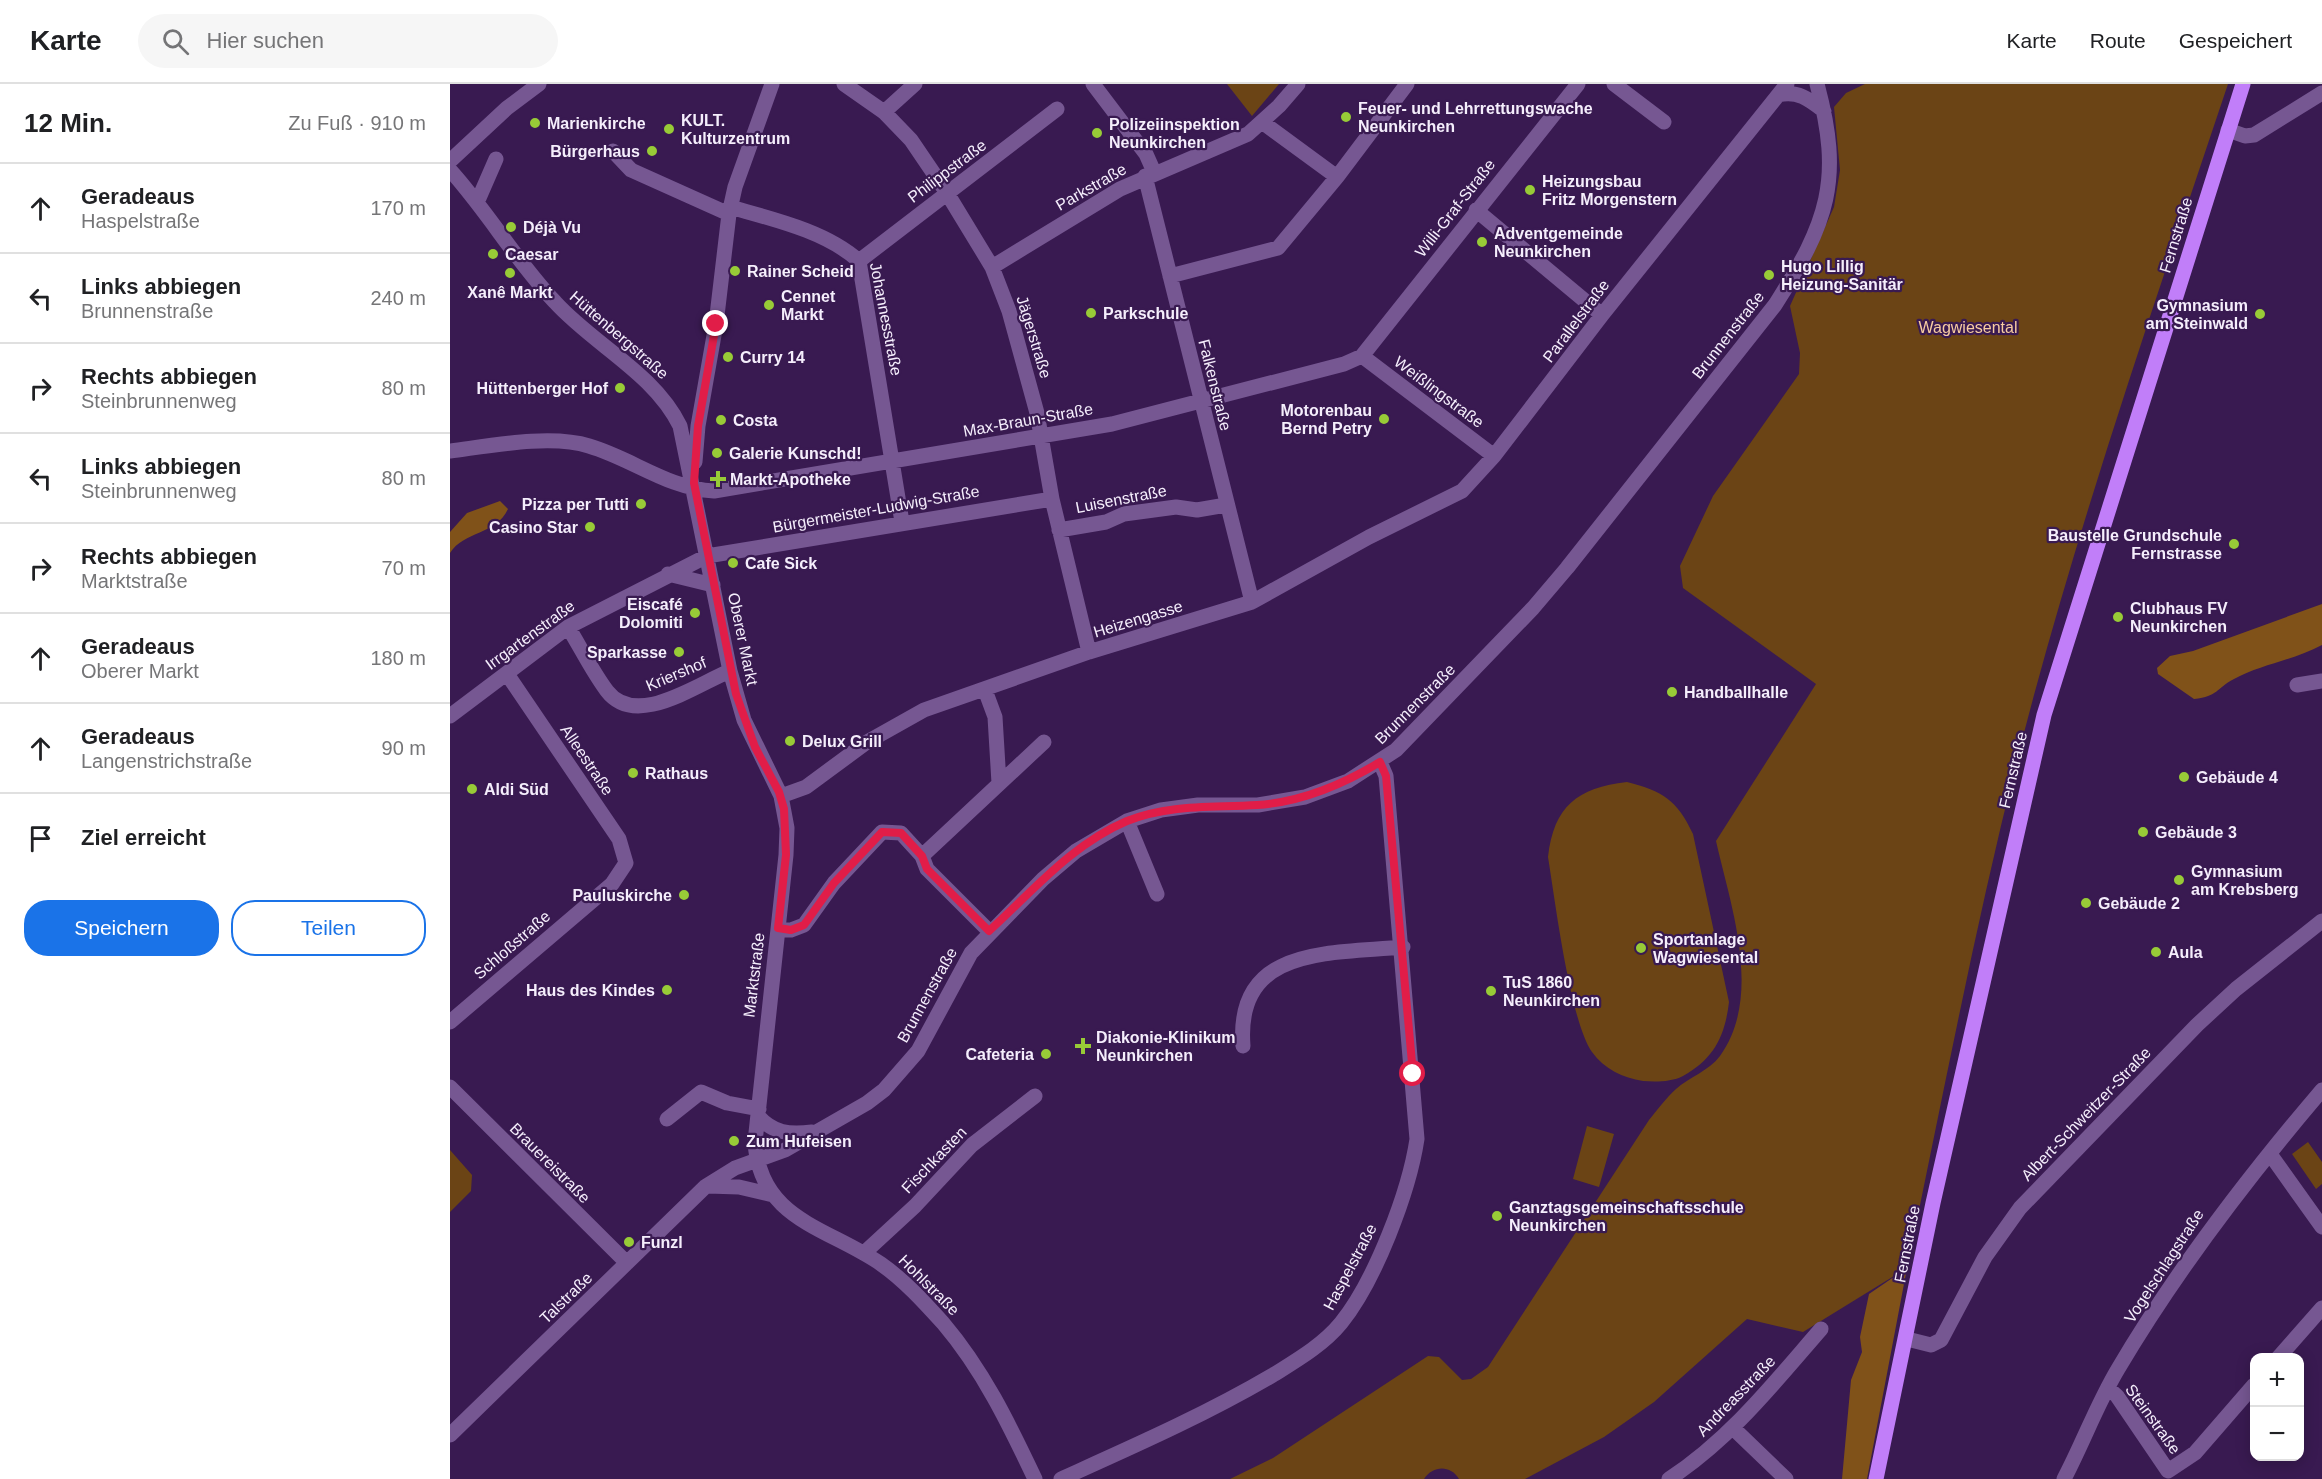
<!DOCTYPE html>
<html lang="de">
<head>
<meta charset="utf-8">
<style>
	:root { --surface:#fff; --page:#f6f6f6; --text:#202124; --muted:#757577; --line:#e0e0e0; --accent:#1a73e8 }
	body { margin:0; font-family:Arial,sans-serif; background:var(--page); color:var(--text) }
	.controls { position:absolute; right:18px; bottom:18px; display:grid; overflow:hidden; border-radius:12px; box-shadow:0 3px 15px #0003 }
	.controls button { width:54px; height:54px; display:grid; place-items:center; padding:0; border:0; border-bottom:2px solid var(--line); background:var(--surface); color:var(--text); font:30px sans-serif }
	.stop { position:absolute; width:18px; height:18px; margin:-14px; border:4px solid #e11d48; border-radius:50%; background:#fff }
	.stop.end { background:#e11d48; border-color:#fff; box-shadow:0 2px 6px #0008 }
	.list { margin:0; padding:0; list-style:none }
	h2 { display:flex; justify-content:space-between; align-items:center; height:78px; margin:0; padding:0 24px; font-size:26px }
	h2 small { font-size:20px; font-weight:400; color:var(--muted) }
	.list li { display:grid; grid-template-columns:39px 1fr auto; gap:18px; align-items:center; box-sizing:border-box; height:90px; padding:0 24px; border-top:2px solid var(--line) }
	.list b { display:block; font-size:22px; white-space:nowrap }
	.list p { margin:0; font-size:20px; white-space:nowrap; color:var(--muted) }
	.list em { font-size:20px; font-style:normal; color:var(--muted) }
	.actions { display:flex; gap:12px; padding:18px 24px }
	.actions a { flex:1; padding:14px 0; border:2px solid var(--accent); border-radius:24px; text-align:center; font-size:21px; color:var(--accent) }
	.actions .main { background:var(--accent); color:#fff }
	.icon { flex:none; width:33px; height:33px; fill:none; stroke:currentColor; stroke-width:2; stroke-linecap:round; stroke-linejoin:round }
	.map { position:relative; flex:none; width:1872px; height:1395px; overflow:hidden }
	header { display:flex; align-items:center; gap:36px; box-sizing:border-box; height:84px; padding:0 30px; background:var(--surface); border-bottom:2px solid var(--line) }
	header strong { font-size:28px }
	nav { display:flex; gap:33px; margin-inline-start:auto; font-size:21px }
	.search { width:420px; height:54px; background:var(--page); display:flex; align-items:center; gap:15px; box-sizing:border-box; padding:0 21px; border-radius:33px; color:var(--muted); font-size:22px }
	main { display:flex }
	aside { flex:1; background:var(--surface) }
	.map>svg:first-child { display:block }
</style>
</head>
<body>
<header>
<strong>Karte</strong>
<div class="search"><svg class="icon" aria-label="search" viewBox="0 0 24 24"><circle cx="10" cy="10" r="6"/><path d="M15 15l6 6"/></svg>Hier suchen</div>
<nav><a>Karte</a><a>Route</a><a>Gespeichert</a></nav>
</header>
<main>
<aside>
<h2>12 Min.<small>Zu Fuß · 910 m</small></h2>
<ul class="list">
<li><svg class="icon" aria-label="ahead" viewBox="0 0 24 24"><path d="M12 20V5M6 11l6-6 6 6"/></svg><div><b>Geradeaus</b><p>Haspelstraße</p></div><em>170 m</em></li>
<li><svg class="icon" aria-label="left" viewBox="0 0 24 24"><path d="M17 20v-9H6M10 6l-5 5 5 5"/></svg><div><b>Links abbiegen</b><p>Brunnenstraße</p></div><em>240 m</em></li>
<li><svg class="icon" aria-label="right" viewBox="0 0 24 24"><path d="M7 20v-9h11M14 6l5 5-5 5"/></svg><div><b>Rechts abbiegen</b><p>Steinbrunnenweg</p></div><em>80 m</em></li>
<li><svg class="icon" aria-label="left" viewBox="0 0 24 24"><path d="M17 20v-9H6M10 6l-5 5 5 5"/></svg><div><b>Links abbiegen</b><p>Steinbrunnenweg</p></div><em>80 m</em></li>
<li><svg class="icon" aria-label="right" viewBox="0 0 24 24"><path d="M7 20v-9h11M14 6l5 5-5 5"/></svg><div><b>Rechts abbiegen</b><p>Marktstraße</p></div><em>70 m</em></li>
<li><svg class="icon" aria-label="ahead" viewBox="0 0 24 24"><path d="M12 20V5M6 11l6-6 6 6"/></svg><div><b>Geradeaus</b><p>Oberer Markt</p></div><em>180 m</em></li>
<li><svg class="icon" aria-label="ahead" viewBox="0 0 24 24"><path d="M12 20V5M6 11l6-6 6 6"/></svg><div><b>Geradeaus</b><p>Langenstrichstraße</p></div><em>90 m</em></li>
<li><svg class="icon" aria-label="arrive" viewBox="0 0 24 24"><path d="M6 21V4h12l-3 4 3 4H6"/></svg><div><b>Ziel erreicht</b></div></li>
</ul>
<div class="actions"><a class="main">Speichern</a><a>Teilen</a></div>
</aside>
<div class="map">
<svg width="1872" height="1395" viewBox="0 0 1872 1395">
	<rect width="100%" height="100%" fill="#391a51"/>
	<path fill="#6b4415" d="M777,0H829L802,32Z
		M1415,0H1778C1710,203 1640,405 1584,611C1533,800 1497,993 1457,1184L1353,1248L1297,1235L1204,1318L1154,1353L1075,1395H1009C1001,1381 983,1381 974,1395H780L823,1374L978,1272L989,1273L1012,1296L1021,1295L1038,1283L1199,1036C1207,1026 1216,1014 1226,1005C1239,993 1259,987 1270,972C1313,912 1281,823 1266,757L1366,600L1233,504L1230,482L1263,412L1349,290L1350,269L1340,222L1384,123L1390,86L1384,23L1396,9Z
		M1177,698C1213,707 1227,716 1243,750L1279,918C1275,952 1264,975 1233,992C1222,998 1205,998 1193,997C1173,994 1154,985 1142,968C1120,937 1105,816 1098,773C1104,722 1127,704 1177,698Z
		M1137,1042L1164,1050L1149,1103L1123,1095Z
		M1858,1058L1872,1078V1100L1866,1105L1842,1070Z
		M0,1066L22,1091L21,1107L0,1128Z"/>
	<path fill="#805219" d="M50,417L58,425C46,451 14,447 0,469V448L17,429Z
		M1872,520V561C1844,576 1812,580 1784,595C1765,605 1769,612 1744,615L1708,590L1707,584L1720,572L1743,567Z
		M1457,1184L1417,1395H1392L1401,1296L1412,1268L1410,1253L1419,1210Z"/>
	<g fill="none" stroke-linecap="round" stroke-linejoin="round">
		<path stroke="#765792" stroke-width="15" d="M394,0L434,28L461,56L497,109L542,183L559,227L587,329L602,415L639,568
			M643,0L696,70L704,88
			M1164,0L1214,38
			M1328,11C1347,6 1359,15 1374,27
			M434,28L465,0
			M812,38L887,93
			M1778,46L1795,52L1804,51L1872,9
			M163,67L181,86L279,130
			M0,77L57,24L89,0
			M0,86C38,128 66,177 105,218C144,261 204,289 230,342L280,587L294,636L331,712L337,744L336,771L305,1058C310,1136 377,1143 431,1180C454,1196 474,1218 493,1239C533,1286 559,1340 585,1395
			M695,92L802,518
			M29,114L46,75
			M280,123C322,135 376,147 409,177L452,438
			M1026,126L1152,231
			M409,177L607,25
			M542,183L670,105L798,50L829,22L848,0
			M720,192L828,164L887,93L957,0
			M912,272L1044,372
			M0,367C39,362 101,350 139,362C183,375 217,404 264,407L662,340L894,280L912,272L1128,0
			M245,378L248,342L266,240L279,130L285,103L322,0
			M609,446L656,438L674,430L726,423L747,426L776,421
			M218,490L263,501
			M118,543C131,564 142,587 157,607C186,645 247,600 280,587
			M1847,601L1872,597
			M535,606L545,633L549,699
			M0,632L118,543L257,472L602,415
			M331,712L356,703L417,658L474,626L639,568L802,518L919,453L1012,407L1044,372L1152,231L1337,0
			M677,737L707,810
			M472,772L594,658
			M328,845L341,846L354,841L384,799L432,748L451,749L472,772L477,785L539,847
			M0,938L162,800L176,779L169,755L57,590
			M793,962C785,861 882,870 953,863
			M0,1003L177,1179
			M308,1032C323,1049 339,1051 362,1048
			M217,1035L251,1008L277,1019L309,1025
			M1820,1070L1872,1143
			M258,1102L289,1103L323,1111
			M414,1169L465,1122L522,1061L585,1012
			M1457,1255L1481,1261L1491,1256L1535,1173L1570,1124L1747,941L1786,905L1872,837
			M1828,1274L1872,1224
			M1658,1304L1667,1312L1718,1387L1745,1369L1804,1301
			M1283,1344L1336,1395
			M0,1351L256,1102L285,1084L335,1066L417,1019L434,1006L468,967L521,869L593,795L626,767L677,737L711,726L748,721H808L855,713L898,697L946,666L1083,524L1117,484L1325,221C1378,138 1393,96 1367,0
			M611,1395C682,1363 755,1331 823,1291C847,1276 873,1261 891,1239C925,1197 959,1108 967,1055L936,692L930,678
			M1219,1395C1280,1355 1324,1299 1371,1245
			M1614,1395C1633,1359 1647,1320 1668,1285C1727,1185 1797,1094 1872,1006"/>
		<path stroke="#c17ef9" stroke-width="15" d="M1426,1395L1483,1119L1594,631L1793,0"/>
	</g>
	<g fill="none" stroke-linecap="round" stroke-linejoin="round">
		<path stroke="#e11d48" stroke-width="8" d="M266,240L248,342L244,399L286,610L305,663L329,708L334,725L336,771L328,844L341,846L354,841L384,799L432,748L451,749L472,772L477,785L539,847C582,808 622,760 677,737C720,720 762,724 807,721C852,718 892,701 930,678L936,692L963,990"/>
	</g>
	<g fill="#98cb37" stroke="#391a51" stroke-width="2">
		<circle cx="896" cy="33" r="6"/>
		<circle cx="85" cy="39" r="6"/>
		<circle cx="219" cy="45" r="6"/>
		<circle cx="647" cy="49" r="6"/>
		<circle cx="202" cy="67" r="6"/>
		<circle cx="1080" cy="106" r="6"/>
		<circle cx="61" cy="143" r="6"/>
		<circle cx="1032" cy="158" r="6"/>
		<circle cx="43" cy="170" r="6"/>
		<circle cx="285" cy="187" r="6"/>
		<circle cx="60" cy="189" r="6"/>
		<circle cx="1319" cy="191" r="6"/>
		<circle cx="319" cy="221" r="6"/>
		<circle cx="641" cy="229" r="6"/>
		<circle cx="1810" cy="230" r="6"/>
		<circle cx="278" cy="273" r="6"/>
		<circle cx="170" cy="304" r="6"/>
		<circle cx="934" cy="335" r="6"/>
		<circle cx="271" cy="336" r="6"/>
		<circle cx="267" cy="369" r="6"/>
		<path d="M265 386h6v6h6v6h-6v6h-6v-6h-6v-6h6z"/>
		<circle cx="191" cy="420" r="6"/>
		<circle cx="140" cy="443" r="6"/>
		<circle cx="1784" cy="460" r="6"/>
		<circle cx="283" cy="479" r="6"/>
		<circle cx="245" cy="529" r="6"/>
		<circle cx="1668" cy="533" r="6"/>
		<circle cx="229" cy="568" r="6"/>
		<circle cx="1222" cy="608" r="6"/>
		<circle cx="340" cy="657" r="6"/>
		<circle cx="183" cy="689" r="6"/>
		<circle cx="1734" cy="693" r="6"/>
		<circle cx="22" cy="705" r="6"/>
		<circle cx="1693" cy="748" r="6"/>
		<circle cx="1729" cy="796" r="6"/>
		<circle cx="234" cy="811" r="6"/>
		<circle cx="1636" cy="819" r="6"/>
		<circle cx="1191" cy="864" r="6"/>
		<circle cx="1706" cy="868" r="6"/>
		<circle cx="217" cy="906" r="6"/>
		<circle cx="1041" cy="907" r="6"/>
		<path d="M630 953h6v6h6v6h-6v6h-6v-6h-6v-6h6z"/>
		<circle cx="596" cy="970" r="6"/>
		<circle cx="284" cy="1057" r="6"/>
		<circle cx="1047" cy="1132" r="6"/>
		<circle cx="179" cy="1158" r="6"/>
	</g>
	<g text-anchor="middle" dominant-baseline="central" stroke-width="4.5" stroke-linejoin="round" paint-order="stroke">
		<g font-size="16" font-weight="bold" fill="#f5eefc" stroke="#391a51" text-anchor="start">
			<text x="908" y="24">Feuer- und Lehrrettungswache<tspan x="908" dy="18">Neunkirchen</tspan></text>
			<text x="231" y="36">KULT.<tspan x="231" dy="18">Kulturzentrum</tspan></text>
			<text x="97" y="39">Marienkirche</text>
			<text x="659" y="40">Polizeiinspektion<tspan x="659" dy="18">Neunkirchen</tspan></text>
			<text x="190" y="67" text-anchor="end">Bürgerhaus</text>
			<text x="1092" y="97">Heizungsbau<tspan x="1092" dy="18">Fritz Morgenstern</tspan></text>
			<text x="73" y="143">Déjà Vu</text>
			<text x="1044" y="149">Adventgemeinde<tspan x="1044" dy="18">Neunkirchen</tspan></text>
			<text x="55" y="170">Caesar</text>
			<text x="1331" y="182">Hugo Lillig<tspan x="1331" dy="18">Heizung-Sanitär</tspan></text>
			<text x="297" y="187">Rainer Scheid</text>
			<text x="60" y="208" text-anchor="middle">Xanê Markt</text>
			<text x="331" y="212">Cennet<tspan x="331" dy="18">Markt</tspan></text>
			<text x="1798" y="221" text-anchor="end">Gymnasium<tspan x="1798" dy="18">am Steinwald</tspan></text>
			<text x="653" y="229">Parkschule</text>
			<text x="290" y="273">Curry 14</text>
			<text x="158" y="304" text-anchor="end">Hüttenberger Hof</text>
			<text x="922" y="326" text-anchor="end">Motorenbau<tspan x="922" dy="18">Bernd Petry</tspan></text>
			<text x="283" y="336">Costa</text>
			<text x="279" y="369">Galerie Kunschd!</text>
			<text x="280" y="395">Markt-Apotheke</text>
			<text x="179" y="420" text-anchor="end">Pizza per Tutti</text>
			<text x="128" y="443" text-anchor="end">Casino Star</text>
			<text x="1772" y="451" text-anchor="end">Baustelle Grundschule<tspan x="1772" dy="18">Fernstrasse</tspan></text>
			<text x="295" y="479">Cafe Sick</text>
			<text x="233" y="520" text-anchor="end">Eiscafé<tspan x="233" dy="18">Dolomiti</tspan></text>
			<text x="1680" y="524">Clubhaus FV<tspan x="1680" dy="18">Neunkirchen</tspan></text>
			<text x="217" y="568" text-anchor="end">Sparkasse</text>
			<text x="1234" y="608">Handballhalle</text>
			<text x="352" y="657">Delux Grill</text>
			<text x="195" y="689">Rathaus</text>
			<text x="1746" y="693">Gebäude 4</text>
			<text x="34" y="705">Aldi Süd</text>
			<text x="1705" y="748">Gebäude 3</text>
			<text x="1741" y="787">Gymnasium<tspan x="1741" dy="18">am Krebsberg</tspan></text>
			<text x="222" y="811" text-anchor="end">Pauluskirche</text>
			<text x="1648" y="819">Gebäude 2</text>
			<text x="1203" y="855">Sportanlage<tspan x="1203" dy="18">Wagwiesental</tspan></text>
			<text x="1718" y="868">Aula</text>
			<text x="1053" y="898">TuS 1860<tspan x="1053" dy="18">Neunkirchen</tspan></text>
			<text x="205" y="906" text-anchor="end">Haus des Kindes</text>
			<text x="646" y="953">Diakonie-Klinikum<tspan x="646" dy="18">Neunkirchen</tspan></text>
			<text x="584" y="970" text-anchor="end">Cafeteria</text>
			<text x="296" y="1057">Zum Hufeisen</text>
			<text x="1059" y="1123">Ganztagsgemeinschaftsschule<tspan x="1059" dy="18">Neunkirchen</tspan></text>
			<text x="191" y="1158">Funzl</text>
		</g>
		<g font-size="16" fill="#f5eefc" stroke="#391a51">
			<text transform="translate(497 87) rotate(-37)">Philippstraße</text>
			<text transform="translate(641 103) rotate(-30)">Parkstraße</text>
			<text transform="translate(1005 124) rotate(-52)">Willi-Graf-Straße</text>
			<text transform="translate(1726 151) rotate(-73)">Fernstraße</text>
			<text transform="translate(436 235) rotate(79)">Johannesstraße</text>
			<text transform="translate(1126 237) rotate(-53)">Parallelstraße</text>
			<text transform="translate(169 251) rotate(41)">Hüttenbergstraße</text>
			<text transform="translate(1278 251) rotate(-52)">Brunnenstraße</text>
			<text transform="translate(584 253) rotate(73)">Jägerstraße</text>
			<text transform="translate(765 301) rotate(76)">Falkenstraße</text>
			<text transform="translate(989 308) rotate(37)">Weißlingstraße</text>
			<text transform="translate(578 336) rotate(-10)">Max-Braun-Straße</text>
			<text transform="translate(671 415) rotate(-11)">Luisenstraße</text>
			<text transform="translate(426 425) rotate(-10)">Bürgermeister-Ludwig-Straße</text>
			<text transform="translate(688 535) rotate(-17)">Heizengasse</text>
			<text transform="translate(80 551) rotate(-36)">Irrgartenstraße</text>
			<text transform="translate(293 555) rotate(78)">Oberer Markt</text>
			<text transform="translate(226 590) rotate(-23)">Kriershof</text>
			<text transform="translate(965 620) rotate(-45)">Brunnenstraße</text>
			<text transform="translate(137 676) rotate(56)">Alleestraße</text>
			<text transform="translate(1563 686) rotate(-77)">Fernstraße</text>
			<text transform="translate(62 861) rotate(-41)">Schloßstraße</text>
			<text transform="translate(304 891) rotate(-83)">Marktstraße</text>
			<text transform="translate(477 911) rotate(-61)">Brunnenstraße</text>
			<text transform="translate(1636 1030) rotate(-46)">Albert-Schweitzer-Straße</text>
			<text transform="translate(484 1076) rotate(-46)">Fischkasten</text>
			<text transform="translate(100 1079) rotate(45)">Brauereistraße</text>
			<text transform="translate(1457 1160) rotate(-79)">Fernstraße</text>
			<text transform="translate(1714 1182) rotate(-57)">Vogelschlagstraße</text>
			<text transform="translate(900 1183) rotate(-62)">Haspelstraße</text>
			<text transform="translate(479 1201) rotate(45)">Hohlstraße</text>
			<text transform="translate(116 1214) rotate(-44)">Talstraße</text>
			<text transform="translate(1286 1312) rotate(-46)">Andreasstraße</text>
			<text transform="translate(1703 1335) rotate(54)">Steinstraße</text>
		</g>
		<g font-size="16" fill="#f7cda1" stroke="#391a51">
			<text x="1518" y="243">Wagwiesental</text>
		</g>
	</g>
</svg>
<div class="controls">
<button>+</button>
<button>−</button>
</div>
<div class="stop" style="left:963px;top:990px"></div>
<div class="stop end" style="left:266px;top:240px"></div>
</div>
</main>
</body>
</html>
